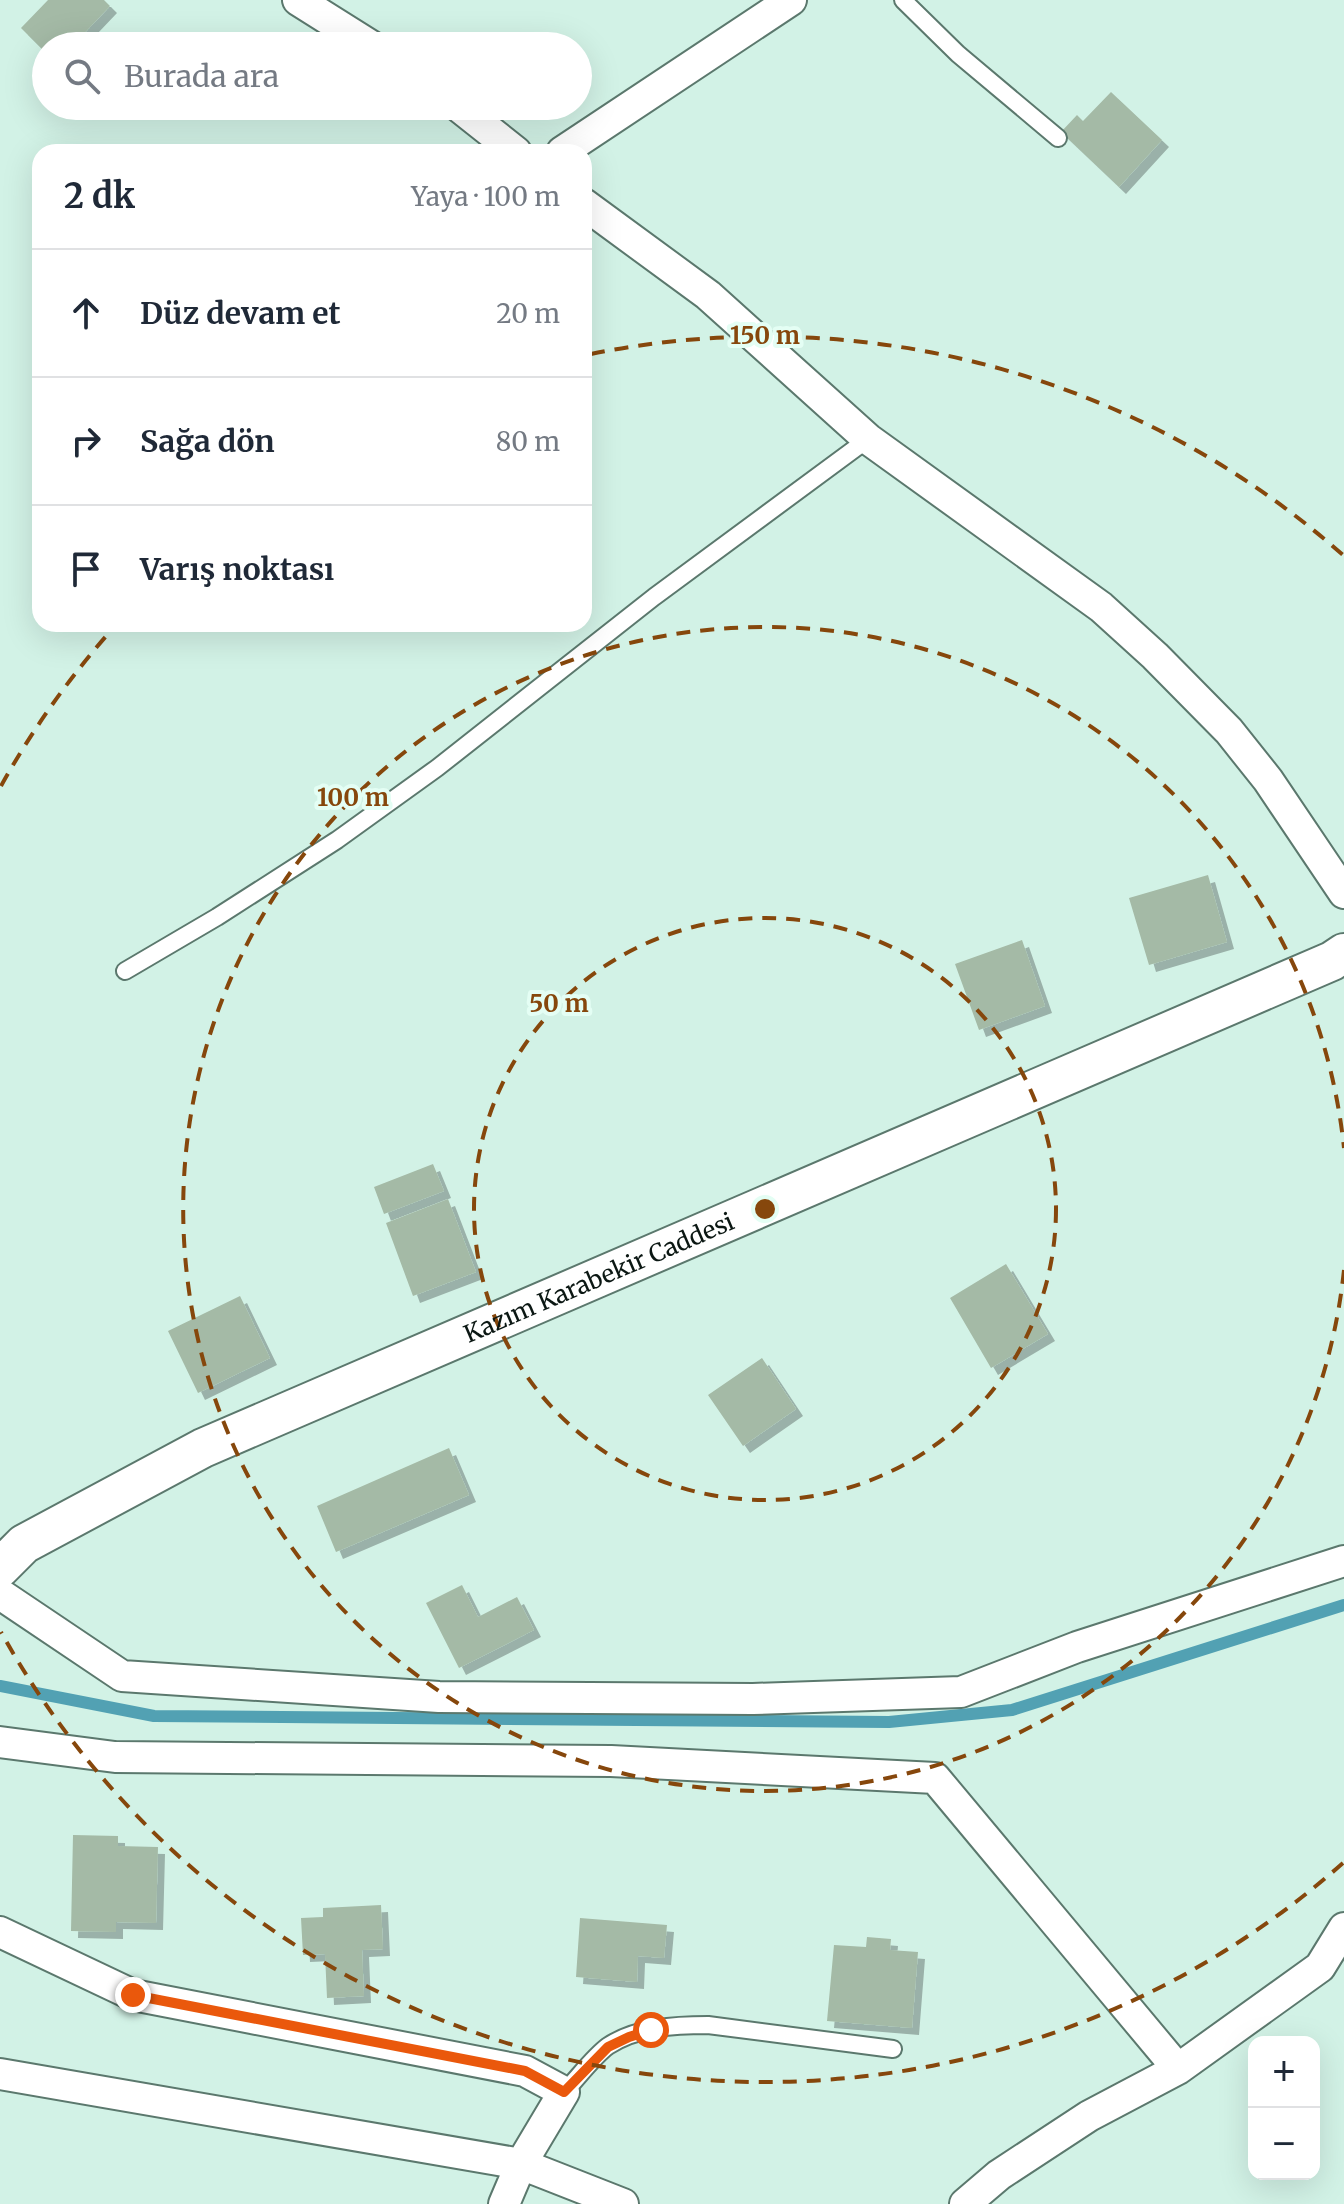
<!DOCTYPE html>
<html lang="tr">
<head>
<meta charset="utf-8">
<style>
	:root { --surface:#fff; --page:#f2f2f3; --text:#1f2937; --muted:#747a83; --line:#e0e1e3 }
	body { margin:0; font-family:Merriweather,serif; background:var(--page); color:var(--text) }
	.controls { position:absolute; right:24px; bottom:24px; display:grid; overflow:hidden; border-radius:16px; box-shadow:0 8px 32px #0002 }
	.controls button { width:72px; height:72px; display:grid; place-items:center; padding:0; border:0; border-bottom:2px solid var(--line); background:var(--surface); color:var(--text); font:40px sans-serif }
	.stop { position:absolute; width:24px; height:24px; margin:-18px; border:6px solid #ea580c; border-radius:50%; background:#fff }
	.stop.end { background:#ea580c; border-color:#fff; box-shadow:0 2px 8px #0008 }
	.list { margin:0; padding:0; list-style:none }
	h2 { display:flex; justify-content:space-between; align-items:center; height:104px; margin:0; padding:0 32px; font-size:34px }
	h2 small { font-size:26px; font-weight:400; color:var(--muted) }
	.list li { display:grid; grid-template-columns:52px 1fr auto; gap:24px; align-items:center; box-sizing:border-box; height:128px; padding:0 32px; border-top:2px solid var(--line) }
	.list b { display:block; font-size:30px; white-space:nowrap }
	.list em { font-size:26px; font-style:normal; color:var(--muted) }
	.icon { flex:none; width:44px; height:44px; fill:none; stroke:currentColor; stroke-width:2; stroke-linecap:round; stroke-linejoin:round }
	.map { position:relative; flex:none; width:1344px; height:2204px; overflow:hidden }
	.search { position:absolute; background:var(--surface); box-shadow:0 8px 32px #0002; left:32px; top:32px; width:560px; height:88px; display:flex; align-items:center; gap:20px; box-sizing:border-box; padding:0 28px; border-radius:44px; color:var(--muted); font-size:30px }
	.panel { position:absolute; background:var(--surface); box-shadow:0 8px 32px #0002; left:32px; top:144px; width:560px; height:488px; border-radius:24px }
	.map>svg:first-child { display:block }
</style>
</head>
<body>
<div class="map">
<svg width="1344" height="2204" viewBox="0 0 1344 2204">
	<defs>
		<filter id="shadow"><feDropShadow dx="7" dy="7" stdDeviation="0" flood-color="#0004"/></filter>
	</defs>
	<rect width="100%" height="100%" fill="#d2f2e6"/>
	<g fill="none" stroke-linecap="round" stroke-linejoin="round">
		<path stroke="#52a1b3" stroke-width="12" d="M0,1686L154,1716L889,1722L1012,1710L1344,1605"/>
	</g>
	<path fill="#a4baa6" filter="url(#shadow)" d="M48,0H104L110,6L72,46H46V53L21,28Z
		M1111,92L1162,140L1119,187L1061,132L1077,115L1083,121Z
		M1208,875L1227,942L1149,965L1129,898Z
		M1022,940L1045,1006L979,1030L955,964Z
		M433,1164L444,1191L384,1214L374,1187Z
		M448,1199L476,1272L413,1296L386,1223Z
		M1006,1264L1048,1334L991,1368L950,1298Z
		M240,1296L270,1358L198,1393L168,1331Z
		M762,1358L796,1409L743,1446L708,1395Z
		M449,1448L469,1495L336,1552L317,1506Z
		M462,1585L478,1617L517,1597L534,1630L459,1668L426,1603Z
		M73,1835L118,1836V1846L158,1847L156,1923L116,1922V1932L71,1931Z
		M381,1905L383,1949L362,1950L364,1996L327,1998L325,1954L303,1955L301,1918L323,1917V1908Z
		M580,1918L667,1925L664,1958L638,1956L637,1982L576,1977Z
		M867,1937L891,1939L890,1950L918,1952L912,2028L827,2021L834,1945L866,1947Z"/>
	<g fill="none" stroke-linecap="round" stroke-linejoin="round">
		<g stroke="#5b786d" stroke-width="20">
			<path id="service" d="M903,0L958,54L1058,138
				M125,971L217,917L337,840L437,768L654,597L868,439
				M564,2092C577,2079 593,2057 608,2046C637,2027 675,2025 708,2025L893,2049"/>
		</g>
		<g stroke="#5b786d" stroke-width="34">
			<path id="minor" d="M298,0L371,46
				M458,106L516,152
				M562,152L791,0
				M584,204L708,295L868,439L1101,607L1155,656L1229,731L1268,780L1344,893
				M0,1594L122,1676L439,1697L753,1699L961,1692L1077,1647L1344,1561
				M0,1742L115,1757L611,1761L935,1778L1178,2069
				M0,1932L133,1995L525,2071L564,2092L521,2164L504,2204
				M0,2074L521,2164L623,2204
				M965,2204L999,2175L1089,2116L1178,2069L1320,1967L1344,1928"/>
		</g>
		<g stroke="#5b786d" stroke-width="42">
			<g id="tertiary">
				<path id="s1" d="M0,1568L24,1544L203,1448L1332,961L1344,953"/>
			</g>
		</g>
		<use href="#service" stroke="#fff" stroke-width="16"/>
		<use href="#minor" stroke="#fff" stroke-width="30"/>
		<use href="#tertiary" stroke="#fff" stroke-width="38"/>
	</g>
	<g fill="none" stroke-linecap="round" stroke-linejoin="round">
		<path stroke="#ea580c" stroke-width="10" d="M133,1995L525,2071L564,2092L608,2047L629,2037L651,2030"/>
	</g>
	<g fill="none" stroke="#86470c" stroke-width="4" stroke-dasharray="14 10">
		<circle cx="765" cy="1209" r="291"/>
		<path d="M1344 1270A582 582 0 1 1 1344 1148"/>
		<path d="M1343 1863A873 873 0 0 1 1 1632M1 786A873 873 0 0 1 116 625M591 354A873 873 0 0 1 1343 555"/>
	</g>
	<g text-anchor="middle" dominant-baseline="central" stroke-width="8" stroke-linejoin="round" paint-order="stroke">
		<g font-size="24" fill="#0b1713" stroke="#e4fef4">
			<text stroke="none"><textPath href="#s1" startOffset="668">Kazım Karabekir Caddesi</textPath></text>
		</g>
	</g>
	<circle cx="765" cy="1209" r="12" fill="#86470c" stroke="#e4fef4" stroke-width="4"/>
	<g font-size="24" text-anchor="middle" font-weight="bold" fill="#86470c" stroke="#e4fef4" stroke-width="8" stroke-linejoin="round" paint-order="stroke">
		<text x="765" y="344">150 m</text>
		<text x="353" y="806">100 m</text>
		<text x="559" y="1012">50 m</text>
	</g>
</svg>
<div class="controls">
<button>+</button>
<button>−</button>
</div>
<div class="stop" style="left:651px;top:2030px"></div>
<div class="stop end" style="left:133px;top:1995px"></div>
<div class="search"><svg class="icon" aria-label="search" viewBox="0 0 24 24"><circle cx="10" cy="10" r="6"/><path d="M15 15l6 6"/></svg>Burada ara</div>
<section class="panel">
<h2>2 dk<small>Yaya · 100 m</small></h2>
<ul class="list">
<li><svg class="icon" aria-label="ahead" viewBox="0 0 24 24"><path d="M12 20V5M6 11l6-6 6 6"/></svg><div><b>Düz devam et</b></div><em>20 m</em></li>
<li><svg class="icon" aria-label="right" viewBox="0 0 24 24"><path d="M7 20v-9h11M14 6l5 5-5 5"/></svg><div><b>Sağa dön</b></div><em>80 m</em></li>
<li><svg class="icon" aria-label="arrive" viewBox="0 0 24 24"><path d="M6 21V4h12l-3 4 3 4H6"/></svg><div><b>Varış noktası</b></div></li>
</ul>
</section>
</div>
</body>
</html>
